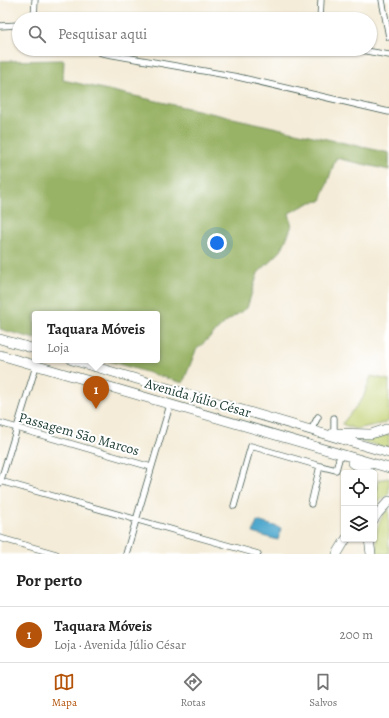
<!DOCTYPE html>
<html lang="pt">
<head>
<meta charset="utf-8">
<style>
	:root { --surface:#fff; --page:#f6f6f6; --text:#222; --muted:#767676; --line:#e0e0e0; --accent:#b45309 }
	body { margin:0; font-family:Alegreya,serif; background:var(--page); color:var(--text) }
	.controls { position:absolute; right:12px; bottom:12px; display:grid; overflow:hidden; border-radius:4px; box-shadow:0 1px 3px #0004 }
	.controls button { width:36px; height:36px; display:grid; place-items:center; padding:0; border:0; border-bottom:1px solid var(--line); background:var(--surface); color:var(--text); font:20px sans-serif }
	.you { position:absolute; left:217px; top:243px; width:14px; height:14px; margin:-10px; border:3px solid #fff; border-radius:50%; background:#1a73e8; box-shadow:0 0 0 6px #1a73e833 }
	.badge { display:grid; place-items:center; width:26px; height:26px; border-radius:50%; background:var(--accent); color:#fff; font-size:13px; font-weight:700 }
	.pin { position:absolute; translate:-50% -33px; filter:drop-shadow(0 1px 2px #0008) }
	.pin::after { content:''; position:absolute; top:21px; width:14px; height:12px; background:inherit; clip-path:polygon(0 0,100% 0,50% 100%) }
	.popup { position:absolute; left:32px; top:311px; width:128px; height:52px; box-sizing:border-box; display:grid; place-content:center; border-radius:4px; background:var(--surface); filter:drop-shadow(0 1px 3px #0005); font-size:13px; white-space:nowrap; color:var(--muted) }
	.popup b { font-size:15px; color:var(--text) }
	.popup::after { content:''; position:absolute; left:50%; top:100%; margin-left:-8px; border:8px solid transparent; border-top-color:var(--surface) }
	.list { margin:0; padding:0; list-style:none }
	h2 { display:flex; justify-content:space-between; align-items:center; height:52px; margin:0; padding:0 16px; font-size:17px }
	h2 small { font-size:13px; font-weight:400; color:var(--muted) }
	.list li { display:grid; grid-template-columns:26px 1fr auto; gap:12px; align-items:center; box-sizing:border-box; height:56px; padding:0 16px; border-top:1px solid var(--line) }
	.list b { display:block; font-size:15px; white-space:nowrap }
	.list p { margin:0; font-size:13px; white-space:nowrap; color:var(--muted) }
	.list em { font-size:13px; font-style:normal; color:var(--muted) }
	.icon { flex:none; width:22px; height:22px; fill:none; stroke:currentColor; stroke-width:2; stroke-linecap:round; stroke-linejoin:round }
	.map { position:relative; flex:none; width:389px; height:554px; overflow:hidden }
	.search { position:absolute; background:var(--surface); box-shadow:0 1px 3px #0004; left:12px; right:12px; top:12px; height:44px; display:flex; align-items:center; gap:10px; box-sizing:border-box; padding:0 14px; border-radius:22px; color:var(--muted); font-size:15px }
	.sheet { height:108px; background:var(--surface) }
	nav { display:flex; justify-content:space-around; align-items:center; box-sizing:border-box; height:56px; border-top:1px solid var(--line); background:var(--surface); font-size:11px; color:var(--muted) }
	nav a { display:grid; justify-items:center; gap:2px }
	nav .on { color:var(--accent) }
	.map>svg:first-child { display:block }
</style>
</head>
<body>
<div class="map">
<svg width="389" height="554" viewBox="0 0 389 554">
	<rect width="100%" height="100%" fill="#fff"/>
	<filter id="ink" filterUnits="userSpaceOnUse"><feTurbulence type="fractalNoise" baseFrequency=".025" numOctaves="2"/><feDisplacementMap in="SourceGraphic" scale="8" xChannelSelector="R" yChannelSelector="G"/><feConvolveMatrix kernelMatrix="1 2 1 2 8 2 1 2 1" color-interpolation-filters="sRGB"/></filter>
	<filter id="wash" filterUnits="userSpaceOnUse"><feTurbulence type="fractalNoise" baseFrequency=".012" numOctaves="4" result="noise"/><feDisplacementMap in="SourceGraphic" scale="16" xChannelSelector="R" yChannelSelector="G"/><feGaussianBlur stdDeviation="0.9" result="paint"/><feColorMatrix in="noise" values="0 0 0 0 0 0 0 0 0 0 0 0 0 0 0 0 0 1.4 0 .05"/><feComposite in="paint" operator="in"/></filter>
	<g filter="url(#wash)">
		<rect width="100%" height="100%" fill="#f4ecd8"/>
		<path fill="#c2d174" stroke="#708754" d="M371,376L389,380V420L385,423L355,429L342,424L363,398Z
			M389,434V448L356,440L376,438Z
			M389,478V494L378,502L374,508C374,498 379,490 378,480Z
			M389,508V554H377C375,536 376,522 389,508Z"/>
		<path fill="#99b366" stroke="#5c784d" d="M64,60L63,80L389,153V170L336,158L321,201L311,202L289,213L292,226L281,251L258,273L247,308L227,321L196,350L183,383L106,360H157V314H35V339L0,329V64L1,61Z"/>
		<path fill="#50a8cd" stroke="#387280" d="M257,521L281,528L278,540L253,533Z"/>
	</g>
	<g filter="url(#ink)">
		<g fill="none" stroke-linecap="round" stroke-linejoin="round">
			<g stroke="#3f574d" stroke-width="7">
				<path id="street" d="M382,0L389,37
					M34,19L35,0
					M320,19L321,0
					M0,26L19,25
					M99,49V52L102,53L238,77L389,112
					M355,49L389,55
					M334,418V433
					M0,423L151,467
					M311,430L318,417
					M0,481L258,554
					M0,483L36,366
					M311,504L320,466L336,470L339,459
					M234,506L251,446L320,466
					M0,538L56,554
					M126,554L170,405"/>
			</g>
			<g stroke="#3f574d" stroke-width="10">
				<path id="primary" d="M0,339L35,349
					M0,355L389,468
					M72,360L389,453
					M333,433L371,434L389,428
					M352,463L362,467L370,473
					M374,486V488
					M374,519L378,513L389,501
					M369,539L371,554
					M337,554L346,539"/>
			</g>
			<use href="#street" stroke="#fff" stroke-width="5.5"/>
			<use href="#primary" stroke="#fff" stroke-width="9"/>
		</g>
	</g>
	<g text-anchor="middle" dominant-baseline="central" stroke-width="4" stroke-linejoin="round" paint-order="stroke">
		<g font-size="14" fill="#1f3d34" stroke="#fff">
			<text transform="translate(198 398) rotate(16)">Avenida Júlio César</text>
			<text transform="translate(79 434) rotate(16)">Passagem São Marcos</text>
		</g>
	</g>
</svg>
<div class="controls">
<button><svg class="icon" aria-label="locate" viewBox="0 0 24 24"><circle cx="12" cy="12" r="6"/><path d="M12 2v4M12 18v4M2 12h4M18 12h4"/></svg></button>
<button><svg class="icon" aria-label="layers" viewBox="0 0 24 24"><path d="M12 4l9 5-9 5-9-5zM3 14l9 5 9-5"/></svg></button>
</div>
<div class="you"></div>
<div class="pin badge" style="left:96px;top:409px">1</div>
<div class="popup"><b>Taquara Móveis</b>Loja</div>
<div class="search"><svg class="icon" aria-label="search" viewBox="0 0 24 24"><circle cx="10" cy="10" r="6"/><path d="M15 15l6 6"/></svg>Pesquisar aqui</div>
</div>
<section class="sheet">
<h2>Por perto<small></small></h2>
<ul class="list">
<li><span class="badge">1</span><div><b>Taquara Móveis</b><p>Loja · Avenida Júlio César</p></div><em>200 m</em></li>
</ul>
</section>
<nav>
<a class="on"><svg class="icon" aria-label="map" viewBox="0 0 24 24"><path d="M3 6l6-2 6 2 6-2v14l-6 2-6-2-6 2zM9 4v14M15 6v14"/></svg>Mapa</a>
<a><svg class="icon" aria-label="directions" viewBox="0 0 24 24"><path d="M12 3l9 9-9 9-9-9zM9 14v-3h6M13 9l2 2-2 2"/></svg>Rotas</a>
<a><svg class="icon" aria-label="saved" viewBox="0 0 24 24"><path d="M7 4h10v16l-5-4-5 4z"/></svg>Salvos</a>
</nav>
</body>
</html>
